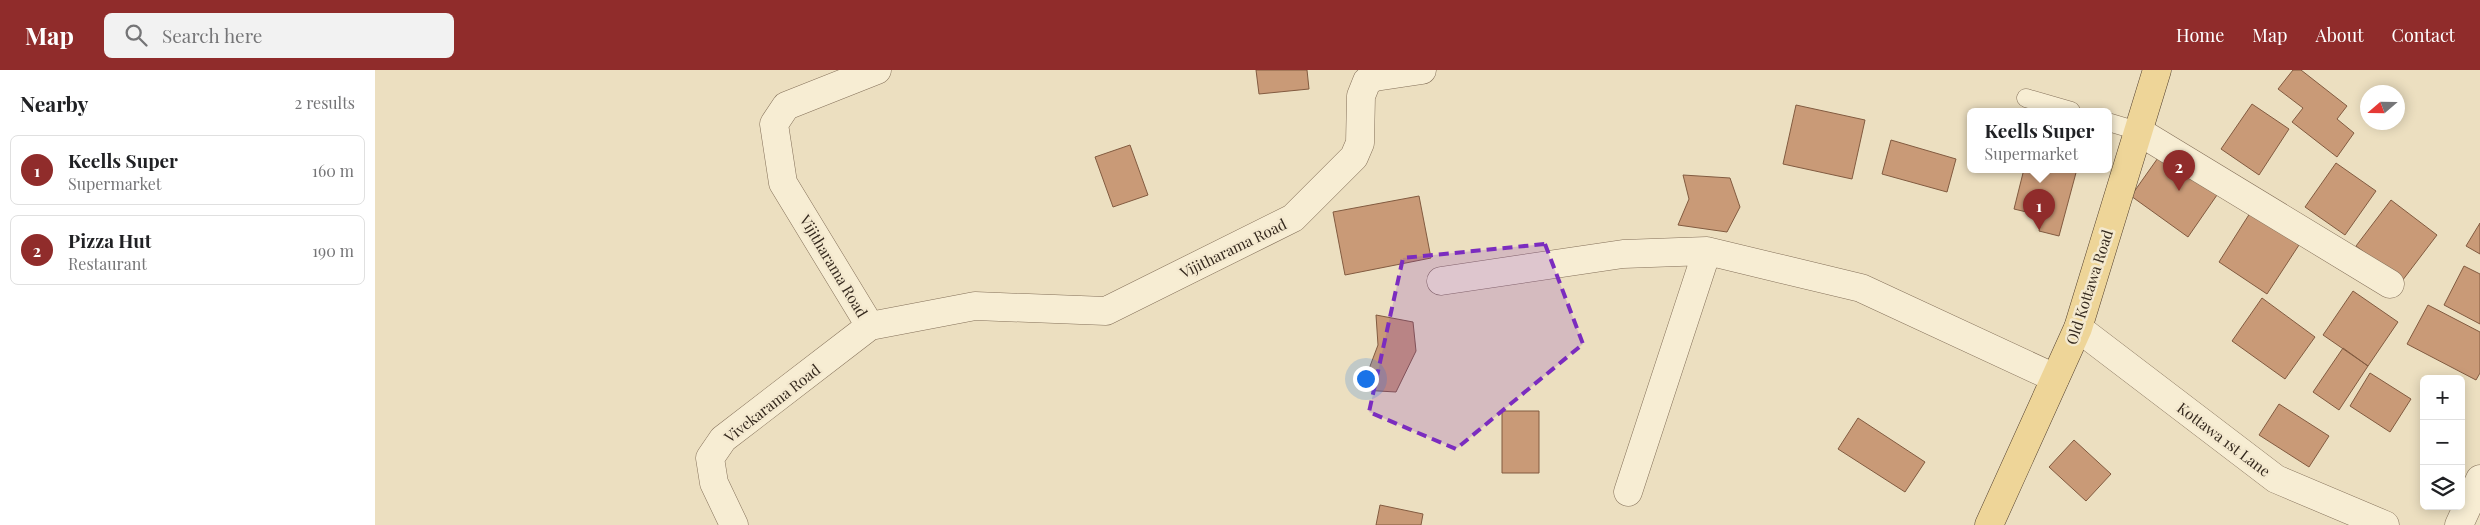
<!DOCTYPE html>
<html lang="en">
<head>
<meta charset="utf-8">
<style>
	:root { --surface:#fff; --page:#f2f2f2; --text:#202124; --muted:#757577; --line:#e0e0e0; --accent:#902c2b }
	body { margin:0; font-family:"Playfair Display",serif; background:var(--page); color:var(--text) }
	.controls { position:absolute; right:15px; bottom:15px; display:grid; overflow:hidden; border-radius:8px; box-shadow:0 2px 12px #0003 }
	.controls button { width:45px; height:45px; display:grid; place-items:center; padding:0; border:0; border-bottom:1px solid var(--line); background:var(--surface); color:var(--text); font:25px sans-serif }
	.compass { position:absolute; left:1985px; top:15px; width:45px; height:45px; border-radius:50%; background:var(--surface); box-shadow:0 2px 12px #0003; rotate:250deg }
	.you { position:absolute; left:990px; top:308px; width:18px; height:18px; margin:-12px; border:4px solid #fff; border-radius:50%; background:#1a73e8; box-shadow:0 0 0 8px #1a73e833 }
	.badge { display:grid; place-items:center; width:32px; height:32px; border-radius:50%; background:var(--accent); color:#fff; font-size:16px; font-weight:700 }
	.pin { position:absolute; translate:-50% -41px; filter:drop-shadow(0 1px 2px #0008) }
	.pin::after { content:''; position:absolute; top:26px; width:18px; height:15px; background:inherit; clip-path:polygon(0 0,100% 0,50% 100%) }
	.popup { position:absolute; left:1592px; top:38px; width:145px; height:65px; box-sizing:border-box; display:grid; place-content:center; border-radius:8px; background:var(--surface); filter:drop-shadow(0 1px 4px #0005); font-size:16px; white-space:nowrap; color:var(--muted) }
	.popup b { font-size:19px; color:var(--text) }
	.popup::after { content:''; position:absolute; left:50%; top:100%; margin-left:-10px; border:10px solid transparent; border-top-color:var(--surface) }
	.list { margin:0; padding:0; list-style:none }
	h2 { display:flex; justify-content:space-between; align-items:center; height:65px; margin:0; padding:0 20px; font-size:21px }
	h2 small { font-size:16px; font-weight:400; color:var(--muted) }
	.list li { display:grid; grid-template-columns:32px 1fr auto; gap:15px; align-items:center; box-sizing:border-box; height:70px; margin:0 10px 10px; padding:0 10px; border:1px solid var(--line); border-radius:8px }
	.list b { display:block; font-size:19px; white-space:nowrap }
	.list p { margin:0; font-size:16px; white-space:nowrap; color:var(--muted) }
	.list em { font-size:16px; font-style:normal; color:var(--muted) }
	.icon { flex:none; width:28px; height:28px; fill:none; stroke:currentColor; stroke-width:2; stroke-linecap:round; stroke-linejoin:round }
	.map { position:relative; flex:none; width:2105px; height:455px; overflow:hidden }
	header { display:flex; align-items:center; gap:30px; box-sizing:border-box; height:70px; padding:0 25px; background:var(--accent); color:#fff }
	header strong { font-size:24px }
	nav { display:flex; gap:28px; margin-inline-start:auto; font-size:18px }
	.search { width:350px; height:45px; background:var(--page); display:flex; align-items:center; gap:12px; box-sizing:border-box; padding:0 18px; border-radius:8px; color:var(--muted); font-size:19px }
	main { display:flex }
	aside { flex:1; background:var(--surface) }
	.map>svg:first-child { display:block }
</style>
</head>
<body>
<header>
<strong>Map</strong>
<div class="search"><svg class="icon" aria-label="search" viewBox="0 0 24 24"><circle cx="10" cy="10" r="6"/><path d="M15 15l6 6"/></svg>Search here</div>
<nav><a>Home</a><a>Map</a><a>About</a><a>Contact</a></nav>
</header>
<main>
<aside>
<h2>Nearby<small>2 results</small></h2>
<ul class="list">
<li><span class="badge">1</span><div><b>Keells Super</b><p>Supermarket</p></div><em>160 m</em></li>
<li><span class="badge">2</span><div><b>Pizza Hut</b><p>Restaurant</p></div><em>190 m</em></li>
</ul>
</aside>
<div class="map">
<svg width="2105" height="455" viewBox="0 0 2105 455">
	<rect width="100%" height="100%" fill="#ecdfc0"/>
	<path fill="#c99a77" stroke="#825b40" d="M881,0H932L934,19L884,24Z
		M1918,0H1926L1972,36L1962,49L1979,63L1962,87L1917,52L1928,38L1903,19Z
		M1877,34L1914,59L1884,105L1846,79Z
		M1421,35L1490,50L1477,109L1408,94Z
		M1516,70L1581,89L1572,122L1507,104Z
		M755,75L773,125L738,137L720,87Z
		M1785,85L1842,125L1813,167L1756,126Z
		M1961,93L2001,121L1970,165L1930,137Z
		M1649,99H1702L1684,166L1664,161L1668,146L1639,139Z
		M1308,105L1355,108L1365,137L1352,162L1303,155L1314,129Z
		M1044,126L1056,188L970,205L958,142Z
		M2016,130L2062,165L2027,211L1981,176Z
		M1875,143L1924,175L1892,224L1844,192Z
		M2105,153V184L2091,176Z
		M2089,196L2105,204V254L2069,235Z
		M1978,221L2023,252L1993,296L1948,265Z
		M1887,228L1940,267L1910,309L1857,271Z
		M2053,235L2105,262V303L2101,310L2032,274Z
		M1001,245L1038,252L1041,281L1021,322L986,320L1003,275Z
		M1968,278L1993,296L1964,340L1938,322Z
		M1995,303L2036,329L2015,362L1975,336Z
		M1904,334L1954,366L1934,397L1884,365Z
		M1127,341H1164V403H1127Z
		M1483,348L1550,392L1530,422L1463,379Z
		M1699,370L1736,404L1711,431L1674,397Z
		M1005,435L1048,444L1046,455H1001Z"/>
	<g fill="none" stroke-linecap="round" stroke-linejoin="round">
		<g stroke="#847059" stroke-width="19">
			<path id="lane" d="M1651,28L1696,41
				M1733,52L1763,61"/>
		</g>
		<g stroke="#847059" stroke-width="29">
			<path id="street" d="M502,0L411,36L399,54L408,113L495,256L600,236L731,241L918,148L979,87L985,73L986,26L992,11L1000,7L1047,0
				M1763,61L2015,214
				M1066,211L1248,184L1332,181L1486,218L1680,308
				M1703,258L1901,409L2010,455
				M1253,422L1332,181
				M359,455L339,413L335,388L348,369L495,256
				M2084,455L2105,409"/>
		</g>
		<g stroke="#523f2d" stroke-width="29">
			<path id="primary" d="M1614,455L1703,258L1782,0"/>
		</g>
		<use href="#lane" stroke="#f7edd3" stroke-width="18"/>
		<use href="#street" stroke="#f7edd3" stroke-width="28"/>
		<use href="#primary" stroke="#eed598" stroke-width="28"/>
	</g>
	<path fill="#7b2cbf" fill-opacity="0.2" stroke="#7b2cbf" stroke-width="4" stroke-dasharray="10 6" stroke-linejoin="round" d="M1170,174L1208,274L1081,379L994,342L1028,188Z"/>
	<g text-anchor="middle" dominant-baseline="central" stroke-width="5" stroke-linejoin="round" paint-order="stroke">
		<g font-size="15" fill="#34281d" stroke="#f4e9cf">
			<text transform="translate(858 178) rotate(-26)">Vijitharama Road</text>
			<text transform="translate(459 196) rotate(59)">Vijitharama Road</text>
			<text transform="translate(1714 217) rotate(-72)">Old Kottawa Road</text>
			<text transform="translate(397 333) rotate(-38)">Vivekarama Road</text>
			<text transform="translate(1849 369) rotate(37)">Kottawa 1st Lane</text>
		</g>
	</g>
</svg>
<div class="controls">
<button>+</button>
<button>−</button>
<button><svg class="icon" aria-label="layers" viewBox="0 0 24 24"><path d="M12 4l9 5-9 5-9-5zM3 14l9 5 9-5"/></svg></button>
</div>
<svg class="compass" viewBox="-18 -18 36 36"><path d="M0-13l5 13h-10z" fill="#e53935"/><path d="M0 13l5-13h-10z" fill="#757577"/></svg>
<div class="you"></div>
<div class="pin badge" style="left:1664px;top:160px">1</div>
<div class="popup"><b>Keells Super</b>Supermarket</div>
<div class="pin badge" style="left:1804px;top:121px">2</div>
</div>
</main>
</body>
</html>
